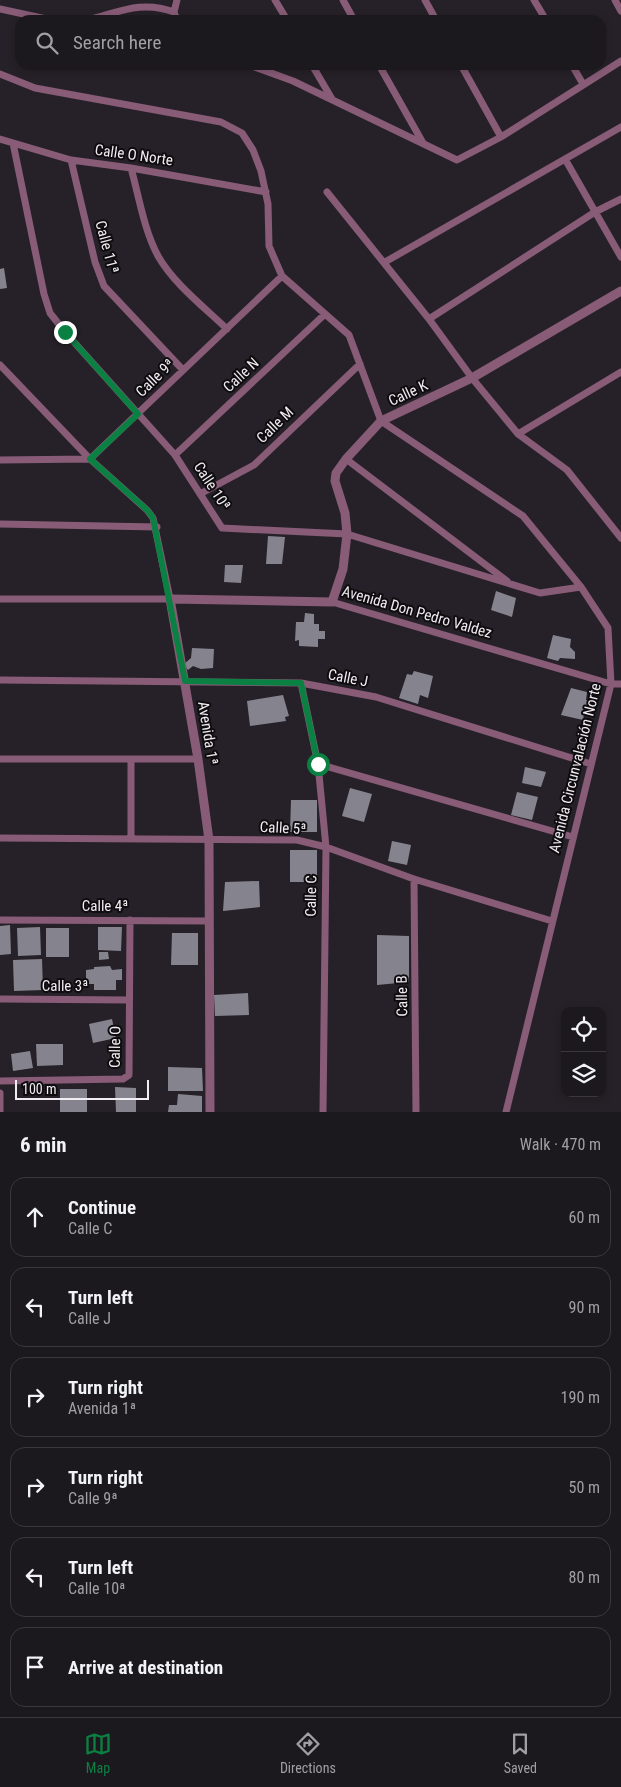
<!DOCTYPE html>
<html lang="en">
<head>
<meta charset="utf-8">
<style>
	:root { --surface:#1c191e; --page:#29262b; --text:#f1f3f6; --muted:#a0a0a4; --line:#3a383c; --accent:#0b8043 }
	body { margin:0; font-family:"Roboto Condensed",sans-serif; background:var(--page); color:var(--text) }
	.controls { position:absolute; right:15px; bottom:15px; display:grid; overflow:hidden; border-radius:10px; box-shadow:0 2px 8px #0003 }
	.controls button { width:45px; height:45px; display:grid; place-items:center; padding:0; border:0; border-bottom:1px solid var(--line); background:var(--surface); color:var(--text); font:25px sans-serif }
	.scale { position:absolute; left:15px; bottom:12px; width:134px; box-sizing:border-box; padding-left:5px; border:2px solid #f0ecf1; border-top:0; font-size:14px; line-height:18px; white-space:nowrap; color:#f0ecf1; -webkit-text-stroke:4px #0e0c0f; paint-order:stroke }
	.stop { position:absolute; width:15px; height:15px; margin:-11px; border:4px solid #0b8043; border-radius:50%; background:#fff }
	.stop.end { background:#0b8043; border-color:#fff; box-shadow:0 1px 5px #0008 }
	.list { margin:0; padding:0; list-style:none }
	h2 { display:flex; justify-content:space-between; align-items:center; height:65px; margin:0; padding:0 20px; font-size:21px }
	h2 small { font-size:16px; font-weight:400; color:var(--muted) }
	.list li { display:grid; grid-template-columns:32px 1fr auto; gap:15px; align-items:center; box-sizing:border-box; height:80px; margin:0 10px 10px; padding:0 10px; border:1px solid var(--line); border-radius:15px }
	.list b { display:block; font-size:19px; white-space:nowrap }
	.list p { margin:0; font-size:16px; white-space:nowrap; color:var(--muted) }
	.list em { font-size:16px; font-style:normal; color:var(--muted) }
	.icon { flex:none; width:28px; height:28px; fill:none; stroke:currentColor; stroke-width:2; stroke-linecap:round; stroke-linejoin:round }
	.map { position:relative; flex:none; width:621px; height:1112px; overflow:hidden }
	.search { position:absolute; background:var(--surface); box-shadow:0 2px 8px #0003; left:15px; right:15px; top:15px; height:55px; display:flex; align-items:center; gap:12px; box-sizing:border-box; padding:0 18px; border-radius:15px; color:var(--muted); font-size:19px }
	.sheet { height:605px; background:var(--surface) }
	nav { display:flex; justify-content:space-around; align-items:center; box-sizing:border-box; height:70px; border-top:1px solid var(--line); background:var(--surface); font-size:14px; color:var(--muted) }
	nav a { display:grid; justify-items:center; gap:2px }
	nav .on { color:var(--accent) }
	.map>svg:first-child { display:block }
</style>
</head>
<body>
<div class="map">
<svg width="621" height="1112" viewBox="0 0 621 1112">
	<rect width="100%" height="100%" fill="#262128"/>
	<path fill="#85848e" d="M4,268L7,288L0,289V269Z
		M268,536L285,537L282,564H266Z
		M225,565H243L241,583L224,582Z
		M496,591L516,598L512,617L491,610Z
		M305,613L314,614V624H319V631H325V639H318V647L299,646V640L295,641L296,622H304Z
		M553,635L571,639L570,647L575,652V659L560,658L558,661L547,658Z
		M192,648L214,649L213,668L201,669L193,666L188,670L184,664L191,658Z
		M414,671L433,676L428,698L420,695L418,704L399,698L407,674L412,675Z
		M571,688L587,692L586,700L590,701L587,715L584,714L583,720L561,715Z
		M283,695L289,716L285,717L286,721L250,726L247,701Z
		M525,767L546,772L541,787L522,783Z
		M350,788L372,794L364,822L342,816Z
		M517,792L538,797L532,820L511,815Z
		M291,800H317V832H290Z
		M392,841L411,845L407,865L388,861Z
		M290,850H317V882H290Z
		M259,881L260,907L223,911L225,882Z
		M10,925L11,954L0,955V926Z
		M40,927L41,955L18,956L17,928Z
		M98,927H122L121,951L98,950Z
		M46,928H69V957H46Z
		M172,933H198V965H171Z
		M377,935L409,936V982L377,985Z
		M99,952H108L109,959L99,960Z
		M42,959L43,990L14,991L13,960Z
		M110,966L112,970L122,969V980H116V990H94V984H86V970L94,969V967Z
		M248,993L249,1015L215,1016L214,995Z
		M112,1019L116,1038L93,1043L89,1024Z
		M36,1044H63V1065L37,1066Z
		M30,1051L33,1068L13,1071L11,1054Z
		M168,1067L202,1068L203,1091H168Z
		M115,1087L136,1088V1112H116Z
		M60,1089H87V1112H60Z
		M178,1094L202,1096V1112H168L169,1105H177Z"/>
	<g fill="none" stroke-linecap="round" stroke-linejoin="round">
		<path stroke="#885b77" stroke-width="7" d="M177,0L174,12L177,20
			M275,0L287,20
			M343,0L354,20
			M425,0L436,20
			M534,0L546,20
			M615,0L621,11
			M0,9L51,20
			M88,20C120,12 141,0 174,12
			M249,65L293,81L457,160L501,137L621,61
			M312,65L332,99
			M379,65L423,143
			M461,65L501,137
			M572,65L583,84
			M0,74L35,88L221,122L242,133L253,150L261,171L268,204L269,246L282,276L349,335L381,421L523,516L581,587L608,628L611,684L506,1112
			M0,139L71,160L131,168L266,192
			M13,143L44,294L50,313L65,332L175,455L222,528L347,534L540,593L581,587
			M565,159L621,257
			M71,160L95,262L104,286L183,370
			M131,168C139,197 144,230 158,256C174,284 204,307 227,329
			M327,192L429,319
			M621,199L595,212L429,319L472,378L518,434L567,470L621,538
			M385,262L621,127
			M0,365L90,459L147,510L153,518L170,599H0
			M518,434L621,372
			M175,455L325,314
			M346,459L507,581
			M0,460L90,459L282,276
			M200,494L254,465L360,364
			M0,524L157,527
			M332,602L611,684H621
			M0,680L301,683L376,697L591,764
			M301,683L318,764L326,847L323,1112
			M0,759H198
			M131,759V839
			M318,764L573,837
			M0,838L297,840L326,847L414,879L552,921
			M414,879L416,1112
			M0,920L209,921
			M0,999L129,1000
			M0,1081L123,1079L129,1075L130,920
			M0,1093V1112"/>
		<path stroke="#885b77" stroke-width="9" d="M210,1112L209,840L198,759L170,599L332,602L343,569L347,534L345,513L335,481L336,473L346,459L381,421L472,378L621,291"/>
	</g>
	<g fill="none" stroke-linecap="round" stroke-linejoin="round">
		<path stroke="#0b8043" stroke-width="6" d="M65,332L138,414L90,459L147,510L153,518L185,681L301,683L318,764"/>
	</g>
	<g text-anchor="middle" dominant-baseline="central" stroke-width="4" stroke-linejoin="round" paint-order="stroke">
		<g font-size="15" fill="#f0ecf1" stroke="#0e0c0f">
			<text transform="translate(134 155) rotate(8)">Calle O Norte</text>
			<text transform="translate(107 247) rotate(75)">Calle 11ª</text>
			<text transform="translate(241 375) rotate(-43)">Calle N</text>
			<text transform="translate(155 378) rotate(-44)">Calle 9ª</text>
			<text transform="translate(408 393) rotate(-25)">Calle K</text>
			<text transform="translate(275 425) rotate(-44)">Calle M</text>
			<text transform="translate(212 486) rotate(57)">Calle 10ª</text>
			<text transform="translate(417 612) rotate(16)">Avenida Don Pedro Valdez</text>
			<text transform="translate(348 678) rotate(11)">Calle J</text>
			<text transform="translate(208 733) rotate(81)">Avenida 1ª</text>
			<text transform="translate(575 768) rotate(-76)">Avenida Circunvalación Norte</text>
			<text transform="translate(283 828) rotate(3)">Calle 5ª</text>
			<text transform="translate(311 896) rotate(-89)">Calle C</text>
			<text x="105" y="906">Calle 4ª</text>
			<text x="65" y="986">Calle 3ª</text>
			<text transform="translate(402 996) rotate(-91)">Calle B</text>
			<text transform="translate(115 1047) rotate(-89)">Calle O</text>
		</g>
	</g>
</svg>
<div class="controls">
<button><svg class="icon" aria-label="locate" viewBox="0 0 24 24"><circle cx="12" cy="12" r="6"/><path d="M12 2v4M12 18v4M2 12h4M18 12h4"/></svg></button>
<button><svg class="icon" aria-label="layers" viewBox="0 0 24 24"><path d="M12 4l9 5-9 5-9-5zM3 14l9 5 9-5"/></svg></button>
</div>
<div class="scale">100 m</div>
<div class="stop" style="left:318px;top:764px"></div>
<div class="stop end" style="left:65px;top:332px"></div>
<div class="search"><svg class="icon" aria-label="search" viewBox="0 0 24 24"><circle cx="10" cy="10" r="6"/><path d="M15 15l6 6"/></svg>Search here</div>
</div>
<section class="sheet">
<h2>6 min<small>Walk · 470 m</small></h2>
<ul class="list">
<li><svg class="icon" aria-label="ahead" viewBox="0 0 24 24"><path d="M12 20V5M6 11l6-6 6 6"/></svg><div><b>Continue</b><p>Calle C</p></div><em>60 m</em></li>
<li><svg class="icon" aria-label="left" viewBox="0 0 24 24"><path d="M17 20v-9H6M10 6l-5 5 5 5"/></svg><div><b>Turn left</b><p>Calle J</p></div><em>90 m</em></li>
<li><svg class="icon" aria-label="right" viewBox="0 0 24 24"><path d="M7 20v-9h11M14 6l5 5-5 5"/></svg><div><b>Turn right</b><p>Avenida 1ª</p></div><em>190 m</em></li>
<li><svg class="icon" aria-label="right" viewBox="0 0 24 24"><path d="M7 20v-9h11M14 6l5 5-5 5"/></svg><div><b>Turn right</b><p>Calle 9ª</p></div><em>50 m</em></li>
<li><svg class="icon" aria-label="left" viewBox="0 0 24 24"><path d="M17 20v-9H6M10 6l-5 5 5 5"/></svg><div><b>Turn left</b><p>Calle 10ª</p></div><em>80 m</em></li>
<li><svg class="icon" aria-label="arrive" viewBox="0 0 24 24"><path d="M6 21V4h12l-3 4 3 4H6"/></svg><div><b>Arrive at destination</b></div></li>
</ul>
</section>
<nav>
<a class="on"><svg class="icon" aria-label="map" viewBox="0 0 24 24"><path d="M3 6l6-2 6 2 6-2v14l-6 2-6-2-6 2zM9 4v14M15 6v14"/></svg>Map</a>
<a><svg class="icon" aria-label="directions" viewBox="0 0 24 24"><path d="M12 3l9 9-9 9-9-9zM9 14v-3h6M13 9l2 2-2 2"/></svg>Directions</a>
<a><svg class="icon" aria-label="saved" viewBox="0 0 24 24"><path d="M7 4h10v16l-5-4-5 4z"/></svg>Saved</a>
</nav>
</body>
</html>
